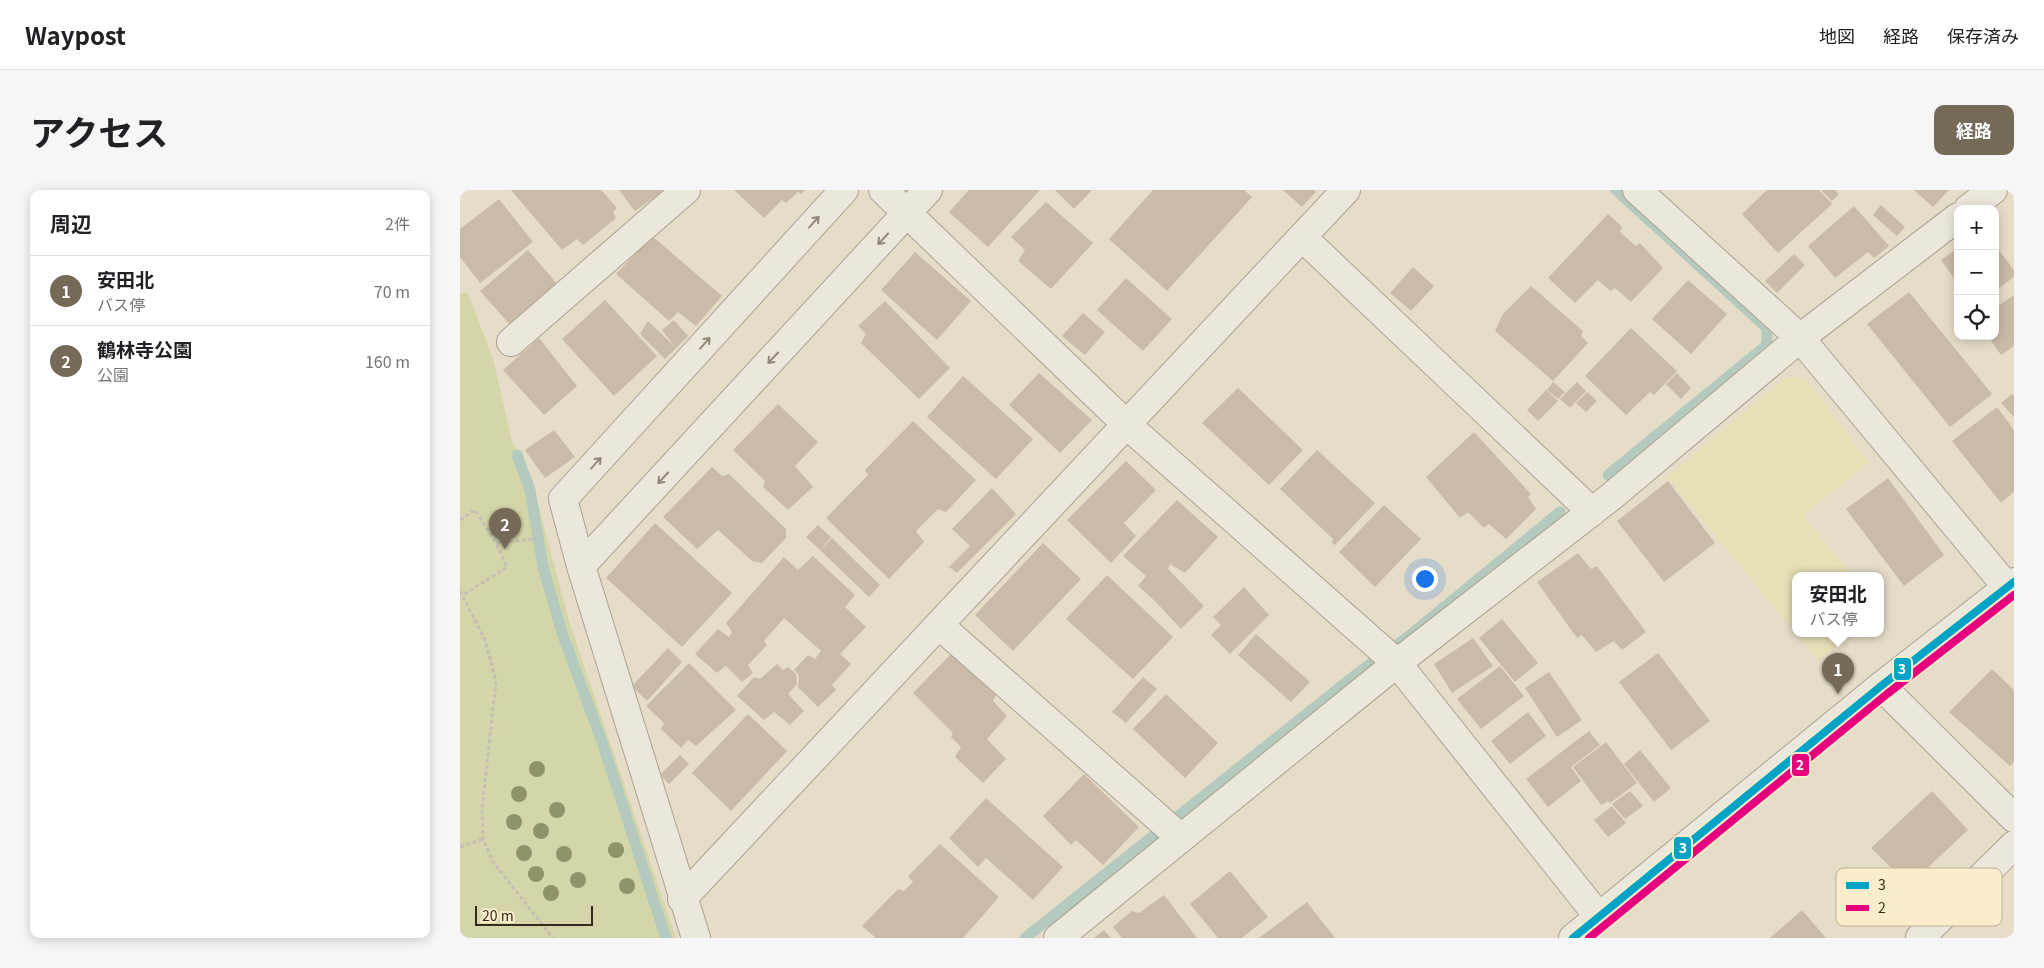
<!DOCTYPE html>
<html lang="ja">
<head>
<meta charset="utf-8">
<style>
	:root { --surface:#fff; --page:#f6f6f6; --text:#202124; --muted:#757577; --line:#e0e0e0; --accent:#756957 }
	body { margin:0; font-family:Georgia,"Noto Sans JP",serif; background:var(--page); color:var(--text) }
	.controls { position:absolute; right:15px; top:15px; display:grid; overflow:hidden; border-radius:10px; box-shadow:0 2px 12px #0003 }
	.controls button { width:45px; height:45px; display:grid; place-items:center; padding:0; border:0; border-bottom:1px solid var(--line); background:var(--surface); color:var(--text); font:25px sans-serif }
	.scale { position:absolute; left:15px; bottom:12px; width:118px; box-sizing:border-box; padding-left:5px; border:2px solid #382a1a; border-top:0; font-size:14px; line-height:18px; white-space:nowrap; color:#382a1a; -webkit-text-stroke:4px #f9edcc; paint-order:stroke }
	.you { position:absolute; left:964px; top:388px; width:18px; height:18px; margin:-12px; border:4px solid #fff; border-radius:50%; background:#1a73e8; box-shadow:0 0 0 8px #1a73e833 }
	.badge { display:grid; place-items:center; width:32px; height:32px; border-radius:50%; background:var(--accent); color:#fff; font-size:16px; font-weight:700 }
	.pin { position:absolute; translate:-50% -41px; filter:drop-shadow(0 1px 2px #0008) }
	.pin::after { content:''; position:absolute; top:26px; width:18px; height:15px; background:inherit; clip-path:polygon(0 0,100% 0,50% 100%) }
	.popup { position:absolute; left:1332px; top:382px; width:92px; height:65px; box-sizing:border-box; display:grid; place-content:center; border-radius:10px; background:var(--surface); filter:drop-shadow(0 1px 4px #0005); font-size:16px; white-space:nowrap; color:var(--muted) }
	.popup b { font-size:19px; color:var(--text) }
	.popup::after { content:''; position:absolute; left:50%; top:100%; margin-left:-10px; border:10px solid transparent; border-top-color:var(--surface) }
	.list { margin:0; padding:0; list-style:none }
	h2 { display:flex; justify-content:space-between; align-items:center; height:65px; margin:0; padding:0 20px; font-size:21px }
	h2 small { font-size:16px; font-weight:400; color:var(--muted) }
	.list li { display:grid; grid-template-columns:32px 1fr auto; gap:15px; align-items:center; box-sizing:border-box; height:70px; padding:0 20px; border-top:1px solid var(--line) }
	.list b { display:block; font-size:19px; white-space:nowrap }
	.list p { margin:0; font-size:16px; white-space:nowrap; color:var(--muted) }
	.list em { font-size:16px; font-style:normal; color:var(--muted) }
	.icon { flex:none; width:28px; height:28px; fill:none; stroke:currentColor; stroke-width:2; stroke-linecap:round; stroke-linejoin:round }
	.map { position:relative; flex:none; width:1554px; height:748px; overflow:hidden; border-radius:10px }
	header { display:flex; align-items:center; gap:30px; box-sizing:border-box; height:70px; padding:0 25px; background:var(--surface); border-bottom:1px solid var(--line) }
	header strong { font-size:24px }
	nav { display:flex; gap:28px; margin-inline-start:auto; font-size:18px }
	.intro { display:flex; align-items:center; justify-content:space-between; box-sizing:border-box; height:120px; padding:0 30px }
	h1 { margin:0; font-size:35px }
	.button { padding:12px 22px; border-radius:10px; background:var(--accent); color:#fff; font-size:18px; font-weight:700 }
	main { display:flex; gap:30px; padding:0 30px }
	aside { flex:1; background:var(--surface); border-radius:10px; box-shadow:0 2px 12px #0003 }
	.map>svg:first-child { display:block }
</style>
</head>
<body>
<header>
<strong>Waypost</strong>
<nav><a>地図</a><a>経路</a><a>保存済み</a></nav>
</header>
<div class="intro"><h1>アクセス</h1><a class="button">経路</a></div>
<main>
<aside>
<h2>周辺<small>2件</small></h2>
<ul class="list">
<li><span class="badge">1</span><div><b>安田北</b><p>バス停</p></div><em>70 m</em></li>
<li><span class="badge">2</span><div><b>鶴林寺公園</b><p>公園</p></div><em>160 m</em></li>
</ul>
</aside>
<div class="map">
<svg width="1554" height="748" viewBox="0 0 1554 748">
	<rect width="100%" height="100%" fill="#e5ddc8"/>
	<path fill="#e7dfb6" d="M1326,187L1346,189L1409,272L1343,326L1392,385H1336V443H1394L1358,470L1207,287Z"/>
	<path fill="#d4d6a9" d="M0,103H8L33,169L52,251L71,287L109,431L216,748H0Z"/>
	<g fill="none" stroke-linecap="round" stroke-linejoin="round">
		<path stroke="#b5cabe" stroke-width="11" d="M57,265L70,300L83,377L102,443L142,552L206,748
			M1148,285L1307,155V138L1156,0
			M565,748L898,483L949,446L1100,322"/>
	</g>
	<path fill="#cabba8" d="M51,0H141L157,18L153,22L156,28L123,55L117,49L102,60Z
		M159,0H205L175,21Z
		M274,0H345L341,4L338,2L326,13L322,10L304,28Z
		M509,0H580L528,57L489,22Z
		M595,0H632L614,19Z
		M693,0H784L792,7L707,101L649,49Z
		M823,0H854L856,2L842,17Z
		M1307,0H1359L1372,14L1318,63L1282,24Z
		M1361,0H1375L1379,4L1372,11Z
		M1454,0H1489L1473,17Z
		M39,9L73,52L20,93L0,67V39Z
		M586,12L633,53L591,99L558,71L565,60L551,47Z
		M1421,15L1445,37L1437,46L1413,25Z
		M1394,16L1429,56L1414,68L1408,62L1375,88L1348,56Z
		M1148,24L1162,37L1160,42L1176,56L1180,53L1203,78L1171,112L1155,98L1150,101L1138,90L1115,113L1088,88Z
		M192,46L262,106L236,136L218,122L209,131L156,84Z
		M1535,55L1554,80V87L1535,101Z
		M1498,58V94L1481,70Z
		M68,60L99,96L52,137L20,101Z
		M455,62L511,111L477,150L421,100Z
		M1334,64L1345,75L1317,103L1305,91Z
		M953,77L974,96L951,121L930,103Z
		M666,88L712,129L683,161L637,120Z
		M1228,90L1267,124L1231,164L1192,129Z
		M1071,96L1123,141L1121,146L1128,153L1093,191L1035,141L1043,124Z
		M1449,102L1532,204L1490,237L1407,134Z
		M1554,105V156L1541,165L1528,146H1535V118Z
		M145,110L197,166L154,206L102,149Z
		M425,111L490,178L459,209L401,153L406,144L398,136Z
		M623,123L645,142L625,165L602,146Z
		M214,130L228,146L216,158L202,140Z
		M188,131L216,158L205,169L180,144Z
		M1171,138L1217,181L1194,205L1190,202L1166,225L1125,186Z
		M79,148L117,196L84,225L43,180Z
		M579,183L632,230L600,263L549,215Z
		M1217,183L1231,198L1221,209L1206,194Z
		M503,186L573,249L536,289L467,227Z
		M1093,192L1105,202L1098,209L1087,200Z
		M1117,192L1126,201L1110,218L1100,209Z
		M778,198L843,260L809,295L742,233Z
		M1086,200L1098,211L1078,231L1067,220Z
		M1127,202L1137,211L1126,222L1116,213Z
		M1552,204L1554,206V227L1541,213Z
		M318,214L358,252L335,276L353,297L328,320L303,297L305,291L273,260Z
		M1537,217L1554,240V302L1541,313L1492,251Z
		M453,231L516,290L486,322L478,319L456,341L464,352L429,389L366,328L408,285L405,280Z
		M94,240L115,267L85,288L65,260Z
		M1014,242L1071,304L1068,307L1076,319L1046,349L1029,334L1024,338L1008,322L1000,328L966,287Z
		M857,260L915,313L875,355L872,353L873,349L820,299Z
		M666,271L696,300L664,333L676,346L651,373L607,330Z
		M252,277L262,286L269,284L326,339V348L302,373L292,371L258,340L237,359L203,327Z
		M1428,288L1484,365L1444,396L1386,319Z
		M1208,291L1255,353L1204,392L1157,331Z
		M532,298L556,324L497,383L489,377L510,356L492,339Z
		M717,310L758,347L725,383L710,374L708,379L744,416L721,439L695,411L678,396L686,386L663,366Z
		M924,315L961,349L915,397L879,362Z
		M195,333L272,403L222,457L146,388Z
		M358,335L371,347L360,360L346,347Z
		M372,348L420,395L409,407L360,360Z
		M583,353L621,389L553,461L515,425Z
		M1118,363L1131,379L1137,376L1186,442L1162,460L1154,451L1136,462L1122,445L1117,448L1077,392Z
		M353,366L395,405L385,417L406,437L380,464L391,474L372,495L376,500L358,517L338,497L339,485L334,480L348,465L355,469L361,461L324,428L304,451L307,455L288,475L293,483L282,492L266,476L257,483L235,464L258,439L269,447L272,442L266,433L324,367L338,380Z
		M647,385L713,447L673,489L606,429Z
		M784,397L809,425L770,464L751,445L761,435L753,427Z
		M1042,429L1078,473L1055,492L1019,448Z
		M796,444L850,492L831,512L778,465Z
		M1013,448L1033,476L992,503L974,474Z
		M208,458L222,472L187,511L172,496Z
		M1198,463L1250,531L1211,560L1159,492Z
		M491,464L536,505L533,511L547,526L527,549L546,569L523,593L495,567L501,557L491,547L493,543L453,503Z
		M229,473L276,520L236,556L228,550L221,558L201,539L204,533L186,516Z
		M317,474L323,480L328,477L336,484L337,494L328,504L344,521L330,535L314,522L304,530L277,506L294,487L300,489Z
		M1040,476L1064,506L1021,539L997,509Z
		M1532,479L1554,500V572L1550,576L1489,522Z
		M1089,482L1122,530L1097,547L1065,498Z
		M683,487L697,499L666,533L652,522Z
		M706,504L758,553L725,588L673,539Z
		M1068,522L1086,546L1050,574L1031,551Z
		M288,524L327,561L271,621L232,583Z
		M1129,541L1140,555L1111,577L1121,591L1088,617L1066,589Z
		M1146,552L1177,593L1150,613L1148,611L1141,615L1113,577Z
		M1180,560L1211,598L1194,612L1164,574Z
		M220,565L229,574L209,594L200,585Z
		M624,584L679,637L643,675L616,650L611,655L583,626Z
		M1170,601L1183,616L1165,629L1152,614Z
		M1472,601L1508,640L1449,695L1411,658Z
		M526,608L603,677L573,710L526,668L518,677L489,648Z
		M1152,616L1166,633L1148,647L1134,630Z
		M480,654L539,707L503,748H416L402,736L438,699L444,701L453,692L448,686Z
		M770,681L808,727L782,748H758L730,714Z
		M704,705L737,748H662L653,737L672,721L679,723Z
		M847,712L875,748H799Z
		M1342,720L1366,748H1310Z
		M644,740L651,748H634Z"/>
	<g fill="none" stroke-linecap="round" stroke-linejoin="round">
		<g stroke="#aaa192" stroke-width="30">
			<path id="minor" d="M423,0L667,235L937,473L1139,727
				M1177,0L1340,148L1547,397
				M1508,19L1533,0
				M842,47L1132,322
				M51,152L226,0
				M121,376L468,0
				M479,435L721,648
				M1421,496L1554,628
				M222,709L886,0
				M236,748L121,376L103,309L384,0
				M598,748L937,473L1152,306L1340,148L1498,27
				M1460,748L1554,655"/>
		</g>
		<g stroke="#aaa192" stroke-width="30">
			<path id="tertiary" d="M1113,748L1421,496L1554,392"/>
		</g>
		<path stroke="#c5beb1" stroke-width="3" stroke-dasharray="4 2.5" stroke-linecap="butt" d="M0,330L15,320L36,353L47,377L3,405
			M36,353L77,349
			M0,401L25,450L36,491L22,619L23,649L33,672L93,748
			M0,657L23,649"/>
		<use href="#minor" stroke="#ece7db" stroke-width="28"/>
		<use href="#tertiary" stroke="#ece7db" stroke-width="28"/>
		<g stroke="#f9edcc" stroke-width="11">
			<path id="bus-1" d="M1113,748L1421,496L1554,392"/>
		</g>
		<g stroke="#f9edcc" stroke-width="11">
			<path id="bus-2" d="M1129,748L1427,504L1554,405"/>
		</g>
		<use href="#bus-1" stroke="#03a3c5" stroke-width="8"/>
		<use href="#bus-2" stroke="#e5007d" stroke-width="8"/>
	</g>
	<g fill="#8e936a">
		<circle cx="77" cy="579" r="8"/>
		<circle cx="59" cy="604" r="8"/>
		<circle cx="97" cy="620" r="8"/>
		<circle cx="54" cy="632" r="8"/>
		<circle cx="81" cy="641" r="8"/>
		<circle cx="156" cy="660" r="8"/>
		<circle cx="64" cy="663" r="8"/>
		<circle cx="104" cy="664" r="8"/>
		<circle cx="76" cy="684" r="8"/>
		<circle cx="118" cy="690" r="8"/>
		<circle cx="167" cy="696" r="8"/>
		<circle cx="91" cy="703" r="8"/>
	</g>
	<defs><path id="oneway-shaft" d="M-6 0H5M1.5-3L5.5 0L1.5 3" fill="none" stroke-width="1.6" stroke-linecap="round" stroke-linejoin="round" transform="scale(1.25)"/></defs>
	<g stroke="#92887a">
		<use href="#oneway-shaft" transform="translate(354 32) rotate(-48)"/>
		<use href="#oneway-shaft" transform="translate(423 49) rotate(133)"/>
		<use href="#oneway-shaft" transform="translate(245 153) rotate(-48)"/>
		<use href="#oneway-shaft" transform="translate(313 168) rotate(133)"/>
		<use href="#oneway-shaft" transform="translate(136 273) rotate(-48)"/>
		<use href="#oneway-shaft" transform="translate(203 288) rotate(133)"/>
	</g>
	<rect x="1376" y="678" width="166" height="58" rx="8" fill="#f9edcc" stroke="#bfb297" stroke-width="1"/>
	<rect x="1386" y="692" width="23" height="7" fill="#03a3c5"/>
	<rect x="1386" y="715" width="23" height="6" fill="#e5007d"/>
	<g font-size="14" fill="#382a1a">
		<text x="1418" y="700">3</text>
		<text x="1418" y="723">2</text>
	</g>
	<g stroke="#f9edcc" stroke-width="2">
		<rect x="1433" y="467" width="19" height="24" rx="5" fill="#03a3c5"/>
		<rect x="1331" y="563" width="19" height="24" rx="5" fill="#e5007d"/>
		<rect x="1213" y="646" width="19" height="24" rx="5" fill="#03a3c5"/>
	</g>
	<g font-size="14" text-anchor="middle" font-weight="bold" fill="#fff">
		<text x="1442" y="484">3</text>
		<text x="1340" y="580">2</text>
		<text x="1223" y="663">3</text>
	</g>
</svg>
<div class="controls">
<button>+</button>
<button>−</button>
<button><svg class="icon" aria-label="locate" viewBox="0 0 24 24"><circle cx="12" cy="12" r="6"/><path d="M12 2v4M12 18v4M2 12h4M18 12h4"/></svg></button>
</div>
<div class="scale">20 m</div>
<div class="you"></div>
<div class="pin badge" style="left:1378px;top:504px">1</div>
<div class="popup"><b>安田北</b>バス停</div>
<div class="pin badge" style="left:45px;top:359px">2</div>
</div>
</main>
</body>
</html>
